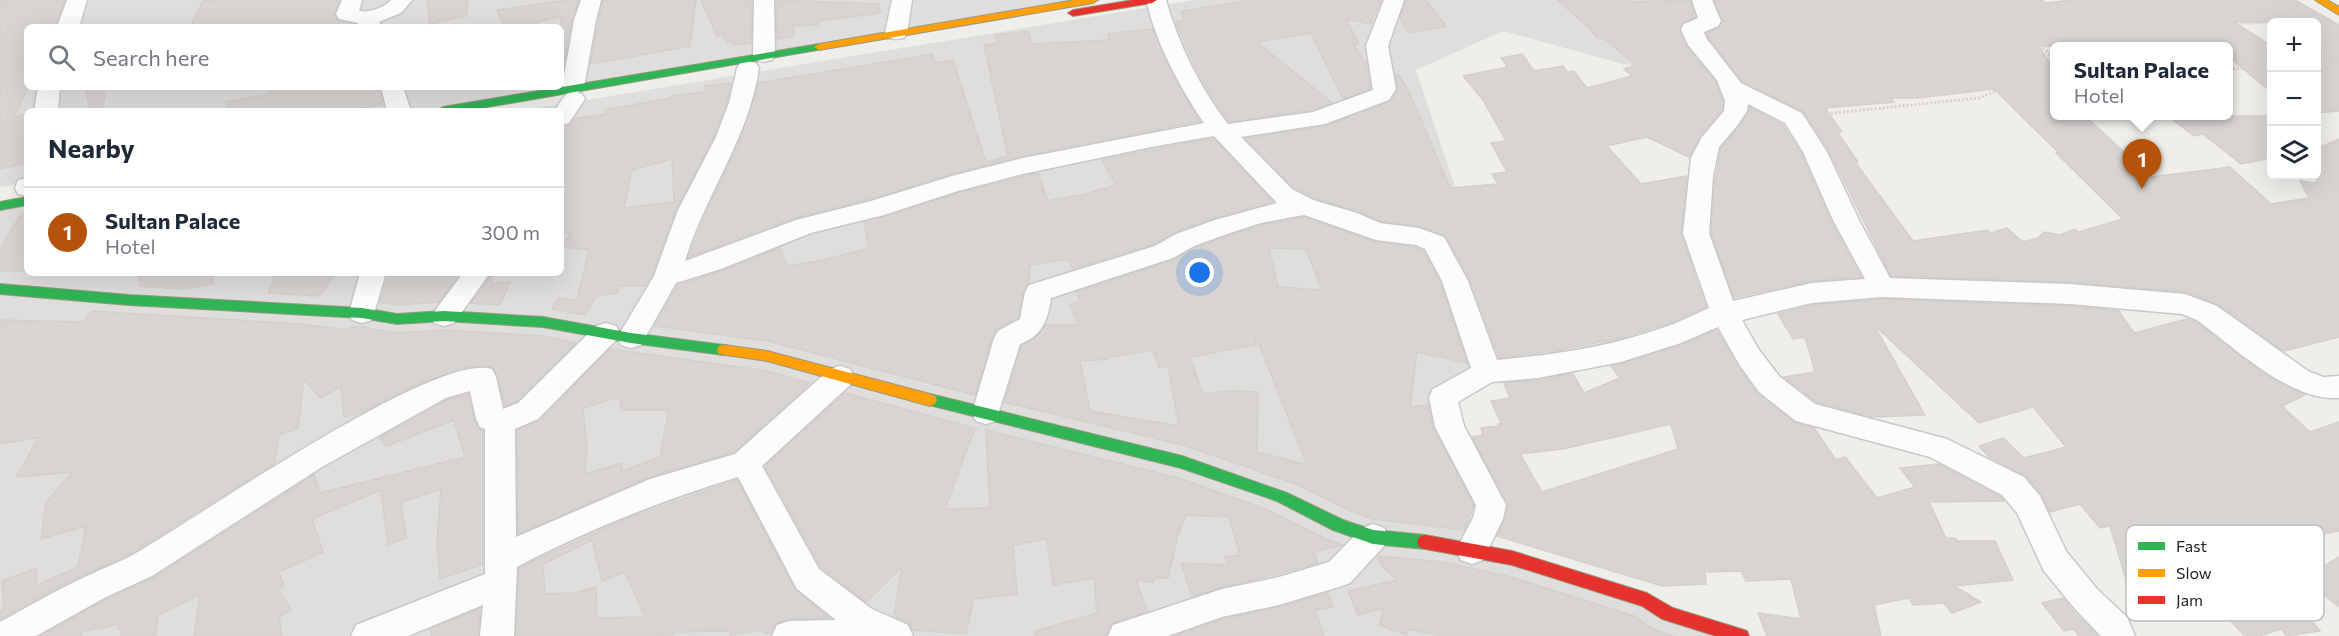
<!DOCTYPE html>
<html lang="en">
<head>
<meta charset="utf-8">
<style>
	:root { --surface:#fff; --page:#f2f2f3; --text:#1f2937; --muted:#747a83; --line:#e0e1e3; --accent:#b45309 }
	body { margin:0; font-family:Commissioner,sans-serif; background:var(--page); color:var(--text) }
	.controls { position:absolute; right:18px; top:18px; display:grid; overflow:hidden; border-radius:9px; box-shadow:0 6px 24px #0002 }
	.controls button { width:54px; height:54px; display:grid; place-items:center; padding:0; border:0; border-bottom:2px solid var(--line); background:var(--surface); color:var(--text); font:30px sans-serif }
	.you { position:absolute; left:1200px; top:273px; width:21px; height:21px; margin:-15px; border:4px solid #fff; border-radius:50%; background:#1a73e8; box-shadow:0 0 0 9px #1a73e833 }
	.badge { display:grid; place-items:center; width:39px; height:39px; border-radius:50%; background:var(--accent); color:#fff; font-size:20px; font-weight:700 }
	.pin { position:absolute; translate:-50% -50px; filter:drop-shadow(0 2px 3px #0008) }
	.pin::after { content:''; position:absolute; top:32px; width:21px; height:18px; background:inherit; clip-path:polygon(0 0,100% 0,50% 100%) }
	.popup { position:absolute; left:2050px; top:42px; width:183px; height:78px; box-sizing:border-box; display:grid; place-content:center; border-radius:9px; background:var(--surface); filter:drop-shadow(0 2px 4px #0005); font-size:20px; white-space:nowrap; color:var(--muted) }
	.popup b { font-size:22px; color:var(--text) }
	.popup::after { content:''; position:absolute; left:50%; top:100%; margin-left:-12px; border:12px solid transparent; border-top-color:var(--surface) }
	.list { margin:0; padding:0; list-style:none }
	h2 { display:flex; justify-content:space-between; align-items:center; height:78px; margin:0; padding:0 24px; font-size:26px }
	h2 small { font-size:20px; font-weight:400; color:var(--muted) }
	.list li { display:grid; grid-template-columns:39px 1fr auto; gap:18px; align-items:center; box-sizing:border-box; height:90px; padding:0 24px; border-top:2px solid var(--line) }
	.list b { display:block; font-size:22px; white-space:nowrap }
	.list p { margin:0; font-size:20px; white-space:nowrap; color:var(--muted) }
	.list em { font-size:20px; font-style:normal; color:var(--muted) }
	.icon { flex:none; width:33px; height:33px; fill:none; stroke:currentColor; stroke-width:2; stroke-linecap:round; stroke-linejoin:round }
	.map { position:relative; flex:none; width:2339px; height:636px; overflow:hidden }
	.search { position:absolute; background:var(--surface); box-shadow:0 6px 24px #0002; left:24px; top:24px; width:540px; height:66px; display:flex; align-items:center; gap:15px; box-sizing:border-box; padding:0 21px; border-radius:9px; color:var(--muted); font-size:22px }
	.panel { position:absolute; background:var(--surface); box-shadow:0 6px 24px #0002; left:24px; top:108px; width:540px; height:168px; border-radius:9px }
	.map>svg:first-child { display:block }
</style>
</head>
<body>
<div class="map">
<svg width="2339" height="636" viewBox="0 0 2339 636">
	<rect width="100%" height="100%" fill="#f0eeeb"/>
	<path fill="#dfdedc" d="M0,0H1080L561,86V27H27V87H553L425,111H27V183L0,187Z
		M1194,0H1698L1699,52L1647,66L1623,64L1503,31L1416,70L1478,256L1447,261L1479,369L1448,389L1493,505L1474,552L1732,636H0V207L27,202V273H561V111H519Z"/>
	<path fill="#d7d4d2" stroke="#d3d0cc" stroke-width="1.5" fill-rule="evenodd" d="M0,0H65L55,27H27V90L14,117L27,114V163L0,169Z
		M215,0H340L334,15L339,21L354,24V27H190L203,1Z
		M427,0H468L466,16L430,24Z
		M567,0H579L572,20L563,68H561V16L522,27H504L497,10Z
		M603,0H696L690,46L590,64Z
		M701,0H752L751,43L734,45V42L727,43L723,35L717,36Z
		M776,0L879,4L880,13L818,21L817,25L793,26L794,36L777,39Z
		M1253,0H1381L1371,24L1346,19L1359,44H1353L1366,63L1370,89L1343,99L1311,33L1257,42L1332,103L1312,110L1229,122L1201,79L1176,22L1184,21L1181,11Z
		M1406,0H1426L1446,26L1409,33L1400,19Z
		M1558,0H1630L1631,2L1690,0L1695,17L1683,22L1679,30L1686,46L1715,81L1723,101L1722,110L1700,136L1689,157L1647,137L1607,146L1641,184L1687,176L1681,234L1706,307L1667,324L1621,338L1559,350L1499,358L1470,280L1446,236L1419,226L1381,221L1358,211L1314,198L1293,187L1246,139L1325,126L1349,117L1355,122L1352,116L1391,101L1398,90L1395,74H1398L1409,91L1450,188L1498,184L1492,174L1507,172L1491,143L1506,141L1483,100L1463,76L1508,67L1501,58L1522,54L1534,71L1563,66L1567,72L1574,71L1587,88L1632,76L1624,69L1636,65L1603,38H1597L1590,29Z
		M1714,0H2042L2046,3L2073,0H2295L2339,25V111L2316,113V22H2234L2271,46V92L2229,57V46H2039L2055,72V116H2085L2151,177L2230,167L2271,204L2309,198L2300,181L2316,183V149L2339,139V337L2284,351L2218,304L2185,292L2070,282L1891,276L1829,151L1804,112L1742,81L1708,37L1707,33L1719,28L1723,22ZM1994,89L2058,152L2056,153L2123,219L2079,232L2075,229L2060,235L2044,232L2038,238L2023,242L2007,228L1991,233L1988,230L1913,241L1855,162H1858L1837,132H1842L1825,108L1894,102L1891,98H1918Z
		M1153,29L1175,80L1200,121L1023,156L951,174L870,199L795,218L689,257L706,214L739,143L758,83L933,54L935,63L953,60L986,162L1008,156L984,45L997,43L995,35L1028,31L1032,44L1109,40L1108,34Z
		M731,83L727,102L714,136L676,209L652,275L646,286H619L618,293L596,296L585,315L552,309L559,298L577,300L589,250L562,247L570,234H561V127L570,125L574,119L605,114V110L671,98V96L704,92L705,86ZM672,159L674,202L624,208L632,170Z
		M85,87H103L105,98L101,111H90Z
		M270,87H379L383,104L352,111H227L226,102L268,94Z
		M1750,107L1783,125L1801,153L1831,221L1861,277L1812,281L1734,298L1711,233L1715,176L1718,170H1717L1721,148L1739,127Z
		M2168,116H2271V158L2241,164L2203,134L2194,136Z
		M1213,138L1273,202L1214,218L1175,232L1154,244L1072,269L1069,259L1030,265L1029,283L1023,292L1018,318L997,329L992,337L975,395L768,341L655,326L678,285L722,271L780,248L787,266L824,260L869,248L864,222L959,193L1038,173L1048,201L1085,194L1116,185L1102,160Z
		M27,213V271H0V249L21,214Z
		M1304,217L1375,242L1415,247L1423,251L1440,282L1467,363L1417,352L1410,407L1428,405L1433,428L1474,505L1464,530L1373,519L1351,511L1296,484L1183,445L1004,402L1022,346L1035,338L1046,325H1078L1070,304L1080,302L1077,292L1174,260L1195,248L1234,234L1262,225ZM1269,248L1306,249L1322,290L1278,287ZM1255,334L1307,465L1257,452L1258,392L1232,391L1203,394L1190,357L1256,345ZM1153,350L1159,368L1168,366L1179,426L1090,411L1080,361L1109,359V357Z
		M139,273L212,274L213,284L183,289L140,286Z
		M276,273H336L319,296L268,293Z
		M390,273H460L439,302L397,305L380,302Z
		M491,275L492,284L510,282L500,305L471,303Z
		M1882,299L2070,306L2119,311L2134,333L2187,319L2196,322L2263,373L2305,395L2282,406L2310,432L2339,422V531L2292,540L2279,526L2262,535L2252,526L2208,536L2219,549L2171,558L2157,544L2172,592L2154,589L2159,604L2132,599L2110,526L2100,528L2080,504L2050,512L2042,495L2026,476L1989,457L1979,446L2003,438L2024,458L2066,447L2033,407L1979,423L1874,325L1925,415L1872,417L1816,402L1784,377L1815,372L1805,337L1793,339L1778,314L1812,305Z
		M92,311L300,324L347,330L350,327H362L397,333L444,330L543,336L576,343L517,401L505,406L498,377L492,367L462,368L419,384L360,413L344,417L341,386L320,398L304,379L298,429L280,434L274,464L130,554L62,585L0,619V611L4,609L2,581L36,568L37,585L78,567L86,526L41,539L46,503L72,472L16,477L39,437L0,444V320L83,322Z
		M1717,330L1737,365L1757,393L1795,423L1814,428L1836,460L1845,457L1877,498L1915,487L1900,468L1939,464L2001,497L2004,501L1929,502L1946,538H1955L1957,541H1995L2013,580L1954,586L1981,602L1952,613L1944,603L1913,605L1909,598L1874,605L1881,636H1767L1758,613L1801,619L1791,579L1746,581L1741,571L1705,572L1706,584L1662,586L1497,536L1505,519L1508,504L1472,437L1483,435L1481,428L1499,426L1498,424L1501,423L1491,401L1510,398L1504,383L1573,374L1584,393L1620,378L1611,366L1682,345ZM1671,424L1678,449L1542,492L1520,454L1563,449Z
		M610,349L767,371L810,383L734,452L649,477L518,534L517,430L540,421ZM619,397L622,410H669L660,457L622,471V463L585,474L587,447L583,408Z
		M845,393L975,428L945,509L990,508L986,430L1179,478L1268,510L1324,538L1343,545L1314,552L1318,563L1192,596L1181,563L1228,565L1225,557L1240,555L1229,517L1186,515L1178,535L1168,578H1155L1153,583L1136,580L1147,611L1112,623L1106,636H1036L1035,631L1097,613L1094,578L1053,585L1047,539L1013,545L1017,594L974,599L966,634L913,630L909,623L894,616L902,566L866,602L821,567L765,466Z
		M468,394L474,420L478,428L483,431V564L440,579L437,543L441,489L401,502L406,538L388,545L381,490L312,519L323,552L279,572L284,586L278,589L291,610L279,617L282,636H194L200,595L158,615L156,636H121L122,628L118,629L119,624L82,632L81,636H41L107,599L153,578L314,475L320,493L465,457L454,420L386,446L379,438L447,400Z
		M737,480L795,590L830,618L788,619L776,623L771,633L764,634V630L730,635V631L674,632L673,635L649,636H516L519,568L626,519ZM592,540L602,581L625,572L645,617L597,618L596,587L573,593L545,594L543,564Z
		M1378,556L1443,562L1511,577L1634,616L1653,629L1674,636H1444L1405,629L1407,635L1379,625L1384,608L1358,615L1348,591L1397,580L1381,565Z
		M2339,557V607L2303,578Z
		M1328,593L1333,607L1315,610L1324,636H1175L1223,619L1280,607Z
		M2292,597L2320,631L2287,636L2281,629L2259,636H2245L2223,613L2260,601Z
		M2063,598L2073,611L2098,636H2079L2074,629L2064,631L2042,603Z
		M480,609L478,636H432L430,629Z"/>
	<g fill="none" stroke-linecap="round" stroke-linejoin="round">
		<g stroke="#c9c8c7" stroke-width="3">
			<path id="street" d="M67,0H87L79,27H57Z
				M342,0H362L359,11C369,13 384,8 391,0H412L401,13L379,22L382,27H360L358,23L339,19L336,14Z
				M581,0H601L596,20L584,87L578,93L582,94L585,99L569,123L561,125V111H554L566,94L569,93L562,87L574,20Z
				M754,0H774L775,55L772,60L764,62L756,60L753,55Z
				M892,0H912L907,33L904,38L896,39L888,38L885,33Z
				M1146,0H1166C1179,45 1199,87 1228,124L1313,112L1373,90L1366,46L1384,0H1404L1388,46L1396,89L1389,100L1325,124L1241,137L1292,189L1313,200L1357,213L1380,223L1419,228L1444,237L1468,281L1497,360C1552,355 1609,347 1662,328C1678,323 1693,315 1709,308L1683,233L1691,158L1702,137L1724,111L1725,101L1717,80L1688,45L1681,29L1684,24L1698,18L1692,0H1712L1721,21L1718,26L1704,32L1706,38L1741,83L1802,113L1827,152L1859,220L1890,278L2070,284L2185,294L2217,306L2308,371L2323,377L2339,376V398C2290,401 2236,349 2197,320L2182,314L2070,304L1882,297L1812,303L1742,320L1759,350L1779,376L1815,404L1947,439L2024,477L2040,496L2066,551L2097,589L2127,617L2135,636H2101L2075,609L2044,571L2017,513L2002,495L1930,457L1796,421L1759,392L1739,364L1718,327L1681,343L1621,362L1538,378L1492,382L1458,402L1464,426L1506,505L1503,519L1483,560L1472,564L1461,560L1456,550L1473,518L1476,505L1435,427L1429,397L1433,389L1471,368L1442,281L1425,249L1416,245L1376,240L1304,215L1261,223L1233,232L1194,246L1173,258L1051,298C1048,320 1042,336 1020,344L996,421L986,424L976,421L972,413L994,338L998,331L1020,319L1025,292L1029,285L1155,246L1176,234L1215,220L1277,203L1214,136L1151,147L1023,174L958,191L884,215L811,233L721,269L676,283L641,345L631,348L621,345L617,338L654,276L678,210L716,137L729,103L737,68L740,63L748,61L756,63L759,68C749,138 705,195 685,261L796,220L871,201L952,176L1023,158L1204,123C1178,84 1157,45 1146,0ZM1748,104L1785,123L1803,152L1833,220L1865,279L1812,283L1733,301L1709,233L1713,176L1719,147L1737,126L1747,111Z
				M38,87H60L58,111H34Z
				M381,87H403L411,111H387Z
				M27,178V196L18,194L15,188L18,180Z
				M360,273H386L372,320L362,323L352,320L349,313Z
				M463,273H490L454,323L444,326L434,323L431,316Z
				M606,323L616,326L620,333L616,340L538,419L515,429L516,537L650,479L735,454L830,369L840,366L850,369L854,377L850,385L762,466L819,569L872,609L908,625L913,636H772L777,625L789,621L836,620L797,589L738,477C660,501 589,529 517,567L514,636H480L483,605L408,636H351L356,625L485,574V429L480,427L476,419L470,391L446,398L322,467L152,576L106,597L36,636H0V622C28,607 56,590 85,577C100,569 116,564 131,556C192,522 435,351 492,369L496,377L503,409L518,403L596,326Z
				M1373,524L1384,528L1389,537L1384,546L1350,583L1339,587L1279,605L1222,617L1168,636H1108L1113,625L1125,621L1222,589L1279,577L1329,562L1362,528Z"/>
		</g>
		<g stroke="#999a82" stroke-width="2">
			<path id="fast" d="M819,44L824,47L823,49L464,111H437L443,107Z
				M27,197V205L0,210V202Z
				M0,284L129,295L362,308L397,314L444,311L543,317L631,333L724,345L729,346L731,350L729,354L724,355L631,343L543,327L444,321L397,324L362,318L129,305L0,294Z
				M930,394L1182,456L1287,493L1343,520L1373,530L1425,535L1431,537L1433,542L1431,547L1425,549L1373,544L1333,530L1277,501L1181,468L925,404L923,400L925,396Z"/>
		</g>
		<g stroke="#999a82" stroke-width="2">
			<path id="slow" d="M1075,0H1098L1093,3L819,50L814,47L819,44Z
				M2315,0H2327L2339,7V15Z
				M724,345L767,351L930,394L935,396L937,400L935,404L930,406L767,361L719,354L717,350L719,346Z"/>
		</g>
		<g stroke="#999a82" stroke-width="2">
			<path id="jam" d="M1133,0H1157L1152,3L1073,16L1068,13L1073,10Z
				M1425,535L1512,551L1647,593L1673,608L1741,629L1747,631L1749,636H1716L1662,619L1642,606L1512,565L1425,549L1419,547L1417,542L1419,537Z"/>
		</g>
		<path stroke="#dccecd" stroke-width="3" stroke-dasharray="2 2" stroke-linecap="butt" d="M1730,17L1756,26H1771L1815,36L1844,46L1904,57L1976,56L2016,65L2055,69
			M2055,61L2028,29L2110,23L2135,16L2181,23H2260L2275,20L2300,4
			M2316,64L2339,62
			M2229,69L2272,67
			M1815,115L1979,98L2009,86L2044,80L2055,74"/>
		<use href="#street" fill="#fdfcfc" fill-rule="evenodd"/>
		<use href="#fast" fill="#30b455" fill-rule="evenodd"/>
		<use href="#slow" fill="#ff9f0a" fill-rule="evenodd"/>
		<use href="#jam" fill="#e5322d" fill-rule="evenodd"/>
	</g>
	<rect x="2126" y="525" width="198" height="96" rx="9" fill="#fff" stroke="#bdbdbd" stroke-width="1.5"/>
	<rect x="2138" y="542" width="27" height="8" fill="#30b455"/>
	<rect x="2138" y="569" width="27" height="8" fill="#ff9f0a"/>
	<rect x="2138" y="596" width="27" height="8" fill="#e5322d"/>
	<g font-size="16" fill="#222">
		<text x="2176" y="552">Fast</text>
		<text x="2176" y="579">Slow</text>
		<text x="2176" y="606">Jam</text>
	</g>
</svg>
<div class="controls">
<button>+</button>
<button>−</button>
<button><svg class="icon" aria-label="layers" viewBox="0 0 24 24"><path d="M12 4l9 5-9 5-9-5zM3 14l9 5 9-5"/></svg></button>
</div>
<div class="you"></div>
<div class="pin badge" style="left:2142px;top:189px">1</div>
<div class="popup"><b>Sultan Palace</b>Hotel</div>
<div class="search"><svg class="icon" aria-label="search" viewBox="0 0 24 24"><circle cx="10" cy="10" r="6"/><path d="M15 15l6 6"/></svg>Search here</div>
<section class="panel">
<h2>Nearby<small></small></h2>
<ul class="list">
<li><span class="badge">1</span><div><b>Sultan Palace</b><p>Hotel</p></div><em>300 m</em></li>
</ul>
</section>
</div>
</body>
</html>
